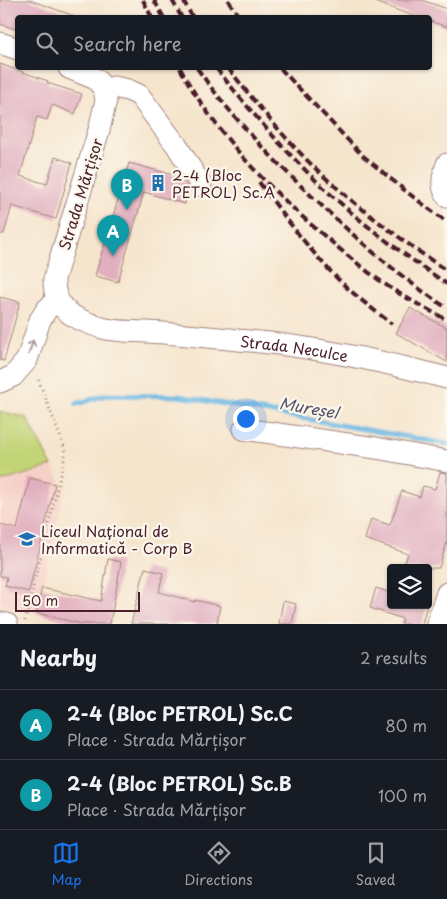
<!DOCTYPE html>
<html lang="en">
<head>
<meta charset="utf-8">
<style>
	:root { --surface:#171b24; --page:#242831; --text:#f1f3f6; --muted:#9ea1a6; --line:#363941; --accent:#1a73e8 }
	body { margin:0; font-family:"Playpen Sans",sans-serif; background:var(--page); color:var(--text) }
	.controls { position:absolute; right:15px; bottom:15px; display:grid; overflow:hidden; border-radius:5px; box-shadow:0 1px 4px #0004 }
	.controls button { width:45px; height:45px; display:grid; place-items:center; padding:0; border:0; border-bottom:1px solid var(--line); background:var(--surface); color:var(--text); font:25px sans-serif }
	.scale { position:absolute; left:15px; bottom:12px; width:125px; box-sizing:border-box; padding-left:5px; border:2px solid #4a1f2b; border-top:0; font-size:14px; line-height:18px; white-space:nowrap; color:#4a1f2b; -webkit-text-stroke:4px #fbf7ec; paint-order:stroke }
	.you { position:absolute; left:245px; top:418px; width:18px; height:18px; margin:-12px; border:4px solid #fff; border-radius:50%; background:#1a73e8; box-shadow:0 0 0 8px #1a73e833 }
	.badge { display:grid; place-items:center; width:32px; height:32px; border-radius:50%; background:var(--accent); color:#fff; font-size:16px; font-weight:700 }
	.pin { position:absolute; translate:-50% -41px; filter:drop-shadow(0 1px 2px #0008) }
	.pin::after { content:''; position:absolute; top:26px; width:18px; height:15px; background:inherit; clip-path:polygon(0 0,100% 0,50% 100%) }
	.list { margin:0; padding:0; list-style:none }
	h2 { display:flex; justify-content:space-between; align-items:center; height:65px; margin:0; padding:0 20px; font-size:21px }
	h2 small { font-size:16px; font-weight:400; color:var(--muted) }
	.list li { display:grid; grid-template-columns:32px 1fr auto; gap:15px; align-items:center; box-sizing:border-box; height:70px; padding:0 20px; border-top:1px solid var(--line) }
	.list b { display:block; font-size:19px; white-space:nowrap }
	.list p { margin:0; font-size:16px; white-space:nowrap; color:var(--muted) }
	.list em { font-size:16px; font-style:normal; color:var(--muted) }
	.icon { flex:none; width:28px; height:28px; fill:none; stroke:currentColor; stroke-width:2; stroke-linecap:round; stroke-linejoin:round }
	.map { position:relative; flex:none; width:447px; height:624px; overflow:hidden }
	.search { position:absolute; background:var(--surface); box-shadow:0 1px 4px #0004; left:15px; right:15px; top:15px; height:55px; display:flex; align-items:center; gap:12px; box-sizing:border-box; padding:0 18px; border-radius:5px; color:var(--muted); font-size:19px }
	.sheet { height:205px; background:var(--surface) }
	nav { display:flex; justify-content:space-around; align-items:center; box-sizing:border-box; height:70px; border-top:1px solid var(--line); background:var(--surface); font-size:14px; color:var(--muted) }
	nav a { display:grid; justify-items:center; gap:2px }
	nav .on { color:var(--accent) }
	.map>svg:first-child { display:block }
</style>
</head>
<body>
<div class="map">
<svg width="447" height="624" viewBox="0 0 447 624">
	<rect width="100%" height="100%" fill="#fbf7ec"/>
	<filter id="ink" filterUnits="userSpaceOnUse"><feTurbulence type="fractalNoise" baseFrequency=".02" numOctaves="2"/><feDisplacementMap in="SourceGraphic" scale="10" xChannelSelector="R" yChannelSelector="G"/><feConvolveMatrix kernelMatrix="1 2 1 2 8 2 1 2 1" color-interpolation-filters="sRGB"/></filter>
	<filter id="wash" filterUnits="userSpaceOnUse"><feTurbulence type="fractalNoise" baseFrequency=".0096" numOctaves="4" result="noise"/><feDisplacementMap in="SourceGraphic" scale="20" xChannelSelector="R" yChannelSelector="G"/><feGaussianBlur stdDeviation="1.12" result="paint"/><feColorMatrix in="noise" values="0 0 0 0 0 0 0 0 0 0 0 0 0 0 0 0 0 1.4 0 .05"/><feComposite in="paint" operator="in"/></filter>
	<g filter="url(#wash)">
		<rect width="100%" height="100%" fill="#f6e5cd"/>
		<path fill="#f7d1c8" d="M0,411L27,418L64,489L42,588L100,601L82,624L0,605Z"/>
		<path fill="#c2d476" stroke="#867a50" d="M0,411L27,418L52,466L0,482Z"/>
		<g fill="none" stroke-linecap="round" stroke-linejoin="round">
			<path stroke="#68b5e2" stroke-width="5" d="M77,404L105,395L179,396L447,444"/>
		</g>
		<g id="blocks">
			<path fill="#e1afbf" d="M0,0H30L74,16V18H18V30L0,24Z
				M375,0H422L447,9V27L430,21V18H419L375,2Z
				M0,64L48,81L47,83L82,94L75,114L52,105L47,120L37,117L20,176L47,184L55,157L72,163L56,219L12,206L4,234H0Z
				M129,163L181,177L189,190L185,204L144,192L118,282L95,276Z
				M0,297L20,302L4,361L0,360Z
				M410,308L447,328V362L396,333Z
				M440,472L447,473V542L439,568H403L408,554L365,539L371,519L390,525L402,491L420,497L423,486L435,489Z
				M30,478L55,484L29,592L5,586L7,577L0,576V525L17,529Z
				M108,559L121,562L110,624H82L36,613L42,588L101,601Z
				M145,568L163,573L159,592L195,602V600L220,606L217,624H131Z
				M376,588L391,593V605H427L422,624H401L403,619L370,608Z
				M283,601L296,604L292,624H279Z"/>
		</g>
	</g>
	<g filter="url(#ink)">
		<use href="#blocks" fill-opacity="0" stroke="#a0827c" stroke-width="1"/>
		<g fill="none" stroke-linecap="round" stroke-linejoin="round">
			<g stroke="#a0827c" stroke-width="23">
				<g id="minor">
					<path d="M0,43L18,49"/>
					<path id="s1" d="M69,68L96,79L104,89L106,100L99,130L54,279C53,311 76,319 102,328C116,332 133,331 148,332C182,334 216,338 250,341C316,347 382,361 447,378"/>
					<path d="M104,89L114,87L128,90L139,95L177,146L201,185"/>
					<path d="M447,164C443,176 440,184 447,196"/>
					<path d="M0,382L13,376L27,360L40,320L47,309L57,300"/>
					<path d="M244,429L376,448L447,461"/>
					<path d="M0,623L7,624"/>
					<path d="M437,624L447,593"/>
				</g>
			</g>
			<path stroke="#a0827c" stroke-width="3" stroke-dasharray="1 4" stroke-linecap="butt" d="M25,621L66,452L37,376"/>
			<use href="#minor" stroke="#fff" stroke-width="21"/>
			<path stroke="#4a1f2b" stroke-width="4" stroke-dasharray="8 4" stroke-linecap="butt" d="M143,0L152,18
				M154,0L164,18
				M172,0L182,18
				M183,0L193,18
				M228,0L240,18
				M180,68C216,135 270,190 328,239C350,258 373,277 397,292C413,302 431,311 447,320
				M197,68C232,118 275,162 320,204C360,242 401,278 447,308
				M216,68C255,117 298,167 346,208C378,236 412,260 447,284
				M228,68C259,107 291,147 329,181C366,214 406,243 447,271
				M280,68L362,155L408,193L447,222
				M259,182C284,216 309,250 339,280C355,296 374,310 392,324"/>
		</g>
		<defs><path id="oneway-shaft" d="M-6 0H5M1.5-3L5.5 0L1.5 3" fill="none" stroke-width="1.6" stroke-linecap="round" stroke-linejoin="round" transform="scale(1.25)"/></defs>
		<use stroke="#ae9aa0" href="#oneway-shaft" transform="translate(31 347) rotate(-72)"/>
	</g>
	<defs>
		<g id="building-bare" transform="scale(1.35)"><path d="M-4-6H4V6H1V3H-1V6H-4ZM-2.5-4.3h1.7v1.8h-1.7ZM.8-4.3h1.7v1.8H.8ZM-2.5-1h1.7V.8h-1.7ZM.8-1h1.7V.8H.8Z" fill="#1f6fb2" stroke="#fbf7ec" stroke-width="2.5" paint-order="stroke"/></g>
		<g id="school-bare" transform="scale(1.35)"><path d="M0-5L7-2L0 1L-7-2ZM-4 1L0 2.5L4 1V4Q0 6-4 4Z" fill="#1f6fb2" stroke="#fbf7ec" stroke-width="2.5" paint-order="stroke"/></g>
	</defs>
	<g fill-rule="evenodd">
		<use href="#building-bare" x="158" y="183"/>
		<use href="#school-bare" x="27" y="539"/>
	</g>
	<g text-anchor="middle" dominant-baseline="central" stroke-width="4.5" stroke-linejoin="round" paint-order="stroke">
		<g font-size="15" fill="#4a1f2b" stroke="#fbf7ec" text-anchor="start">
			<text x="172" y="174">2-4 (Bloc<tspan x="172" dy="17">PETROL) Sc.A</tspan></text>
			<text x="41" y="530">Liceul Național de<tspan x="41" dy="17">Informatică - Corp B</tspan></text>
		</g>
		<g font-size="15" fill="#4a1f2b" stroke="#fbf7ec">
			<text transform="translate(80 194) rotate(-73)">Strada Mărțișor</text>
			<text stroke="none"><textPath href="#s1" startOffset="508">Strada Neculce</textPath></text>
		</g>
		<g font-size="16" font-style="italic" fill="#54546b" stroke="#fbf7ec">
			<text transform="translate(309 407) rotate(10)">Mureșel</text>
		</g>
	</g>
</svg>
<div class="controls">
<button><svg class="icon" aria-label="layers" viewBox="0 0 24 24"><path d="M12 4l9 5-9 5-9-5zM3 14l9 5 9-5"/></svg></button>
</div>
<div class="scale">50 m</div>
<div class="you"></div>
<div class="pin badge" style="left:113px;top:256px;background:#0f9aa8">A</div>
<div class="pin badge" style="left:127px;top:210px;background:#0f9aa8">B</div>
<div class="search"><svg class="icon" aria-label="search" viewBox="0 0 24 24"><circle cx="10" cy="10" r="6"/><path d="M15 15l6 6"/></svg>Search here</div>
</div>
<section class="sheet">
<h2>Nearby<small>2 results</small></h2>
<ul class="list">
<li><span class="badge" style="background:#0f9aa8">A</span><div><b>2-4 (Bloc PETROL) Sc.C</b><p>Place · Strada Mărțișor</p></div><em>80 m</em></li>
<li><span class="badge" style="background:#0f9aa8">B</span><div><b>2-4 (Bloc PETROL) Sc.B</b><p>Place · Strada Mărțișor</p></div><em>100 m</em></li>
</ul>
</section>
<nav>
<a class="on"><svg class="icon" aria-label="map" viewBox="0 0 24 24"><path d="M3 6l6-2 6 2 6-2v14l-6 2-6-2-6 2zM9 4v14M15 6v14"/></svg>Map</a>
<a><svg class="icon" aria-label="directions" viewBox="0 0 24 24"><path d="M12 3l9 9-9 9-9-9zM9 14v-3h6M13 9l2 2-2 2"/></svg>Directions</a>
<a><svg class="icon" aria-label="saved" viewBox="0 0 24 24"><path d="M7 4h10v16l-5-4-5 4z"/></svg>Saved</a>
</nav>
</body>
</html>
